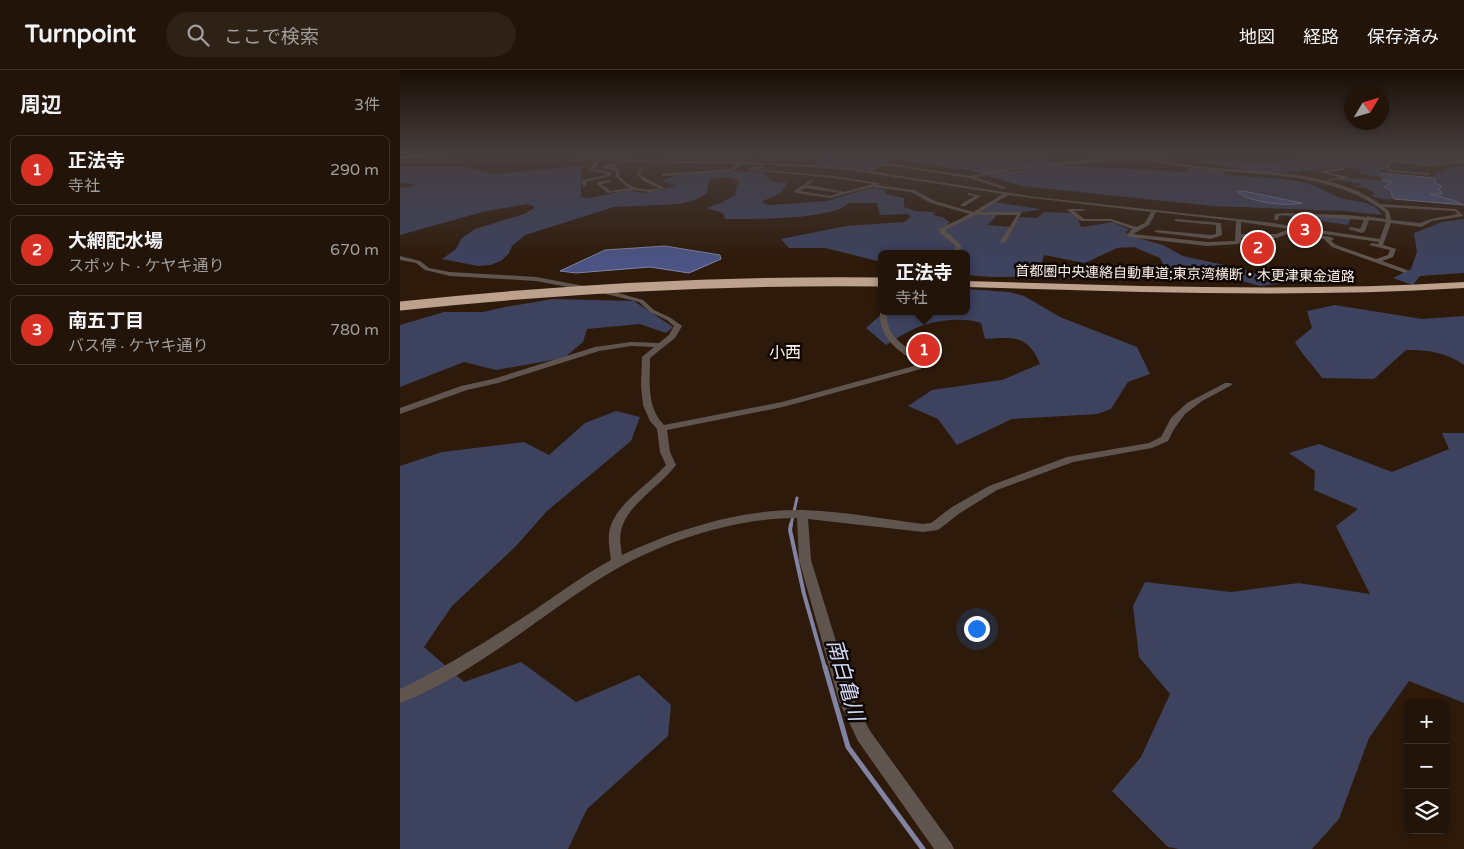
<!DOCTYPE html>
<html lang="ja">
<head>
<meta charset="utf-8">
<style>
	:root { --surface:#221408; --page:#2e2116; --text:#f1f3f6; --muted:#a29e9c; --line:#3f3329; --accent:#d93025 }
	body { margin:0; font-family:"Varela Round","Noto Sans JP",sans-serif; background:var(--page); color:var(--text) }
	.controls { position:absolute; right:15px; bottom:15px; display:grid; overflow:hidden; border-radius:8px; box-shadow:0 2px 8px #0003 }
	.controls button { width:45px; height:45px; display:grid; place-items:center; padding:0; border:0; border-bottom:1px solid var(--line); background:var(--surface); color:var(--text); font:25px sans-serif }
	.compass { position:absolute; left:944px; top:15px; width:45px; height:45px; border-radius:50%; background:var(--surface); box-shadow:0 2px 8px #0003; rotate:52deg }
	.you { position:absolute; left:576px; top:558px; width:18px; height:18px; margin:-12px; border:4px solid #fff; border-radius:50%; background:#1a73e8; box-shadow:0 0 0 8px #1a73e833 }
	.badge { display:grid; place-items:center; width:32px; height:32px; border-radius:50%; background:var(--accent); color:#fff; font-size:16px; font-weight:700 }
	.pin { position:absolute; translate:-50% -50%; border:2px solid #fff; box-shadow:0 1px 5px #0006 }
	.popup { position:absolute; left:478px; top:180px; width:92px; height:65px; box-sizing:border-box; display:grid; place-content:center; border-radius:8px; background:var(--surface); filter:drop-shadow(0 1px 4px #0005); font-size:16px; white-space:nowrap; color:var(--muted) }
	.popup b { font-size:19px; color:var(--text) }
	.popup::after { content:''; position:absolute; left:50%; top:100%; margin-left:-10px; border:10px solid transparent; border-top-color:var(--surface) }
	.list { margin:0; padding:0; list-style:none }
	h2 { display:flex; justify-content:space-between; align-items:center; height:65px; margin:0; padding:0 20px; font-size:21px }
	h2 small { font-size:16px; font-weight:400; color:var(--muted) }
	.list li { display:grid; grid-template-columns:32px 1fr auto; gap:15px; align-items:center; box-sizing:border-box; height:70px; margin:0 10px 10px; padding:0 10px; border:1px solid var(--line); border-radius:8px }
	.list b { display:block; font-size:19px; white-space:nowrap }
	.list p { margin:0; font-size:16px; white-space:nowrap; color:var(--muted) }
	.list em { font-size:16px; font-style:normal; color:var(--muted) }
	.icon { flex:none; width:28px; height:28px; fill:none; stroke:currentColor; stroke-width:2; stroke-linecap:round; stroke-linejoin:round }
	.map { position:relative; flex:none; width:1064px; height:779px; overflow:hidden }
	header { display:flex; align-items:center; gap:30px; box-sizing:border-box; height:70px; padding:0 25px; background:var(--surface); border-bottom:1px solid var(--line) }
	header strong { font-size:24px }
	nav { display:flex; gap:28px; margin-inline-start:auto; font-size:18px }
	.search { width:350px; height:45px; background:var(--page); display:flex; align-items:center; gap:12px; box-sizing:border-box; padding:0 18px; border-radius:28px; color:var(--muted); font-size:19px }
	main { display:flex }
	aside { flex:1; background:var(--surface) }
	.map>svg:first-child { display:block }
</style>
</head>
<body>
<header>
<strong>Turnpoint</strong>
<div class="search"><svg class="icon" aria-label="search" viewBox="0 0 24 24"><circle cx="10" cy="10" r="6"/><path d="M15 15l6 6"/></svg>ここで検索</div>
<nav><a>地図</a><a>経路</a><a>保存済み</a></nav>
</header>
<main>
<aside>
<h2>周辺<small>3件</small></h2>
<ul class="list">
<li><span class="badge">1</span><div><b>正法寺</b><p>寺社</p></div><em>290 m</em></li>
<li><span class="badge">2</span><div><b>大網配水場</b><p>スポット · ケヤキ通り</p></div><em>670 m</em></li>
<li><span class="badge">3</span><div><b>南五丁目</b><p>バス停 · ケヤキ通り</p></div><em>780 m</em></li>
</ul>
</aside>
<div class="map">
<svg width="1064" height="779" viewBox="0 0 1064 779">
	<rect width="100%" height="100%" fill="#2e1a0a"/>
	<path fill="#3d425f" d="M433,83H634L635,85L656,93L606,99L611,101L662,95L784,102L789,98L824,101L825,105C852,108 882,106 909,114C921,118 930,124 941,128C957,133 973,129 982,145L944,141L813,136L622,116L568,100L492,89L468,100L411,95Z
		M962,84L1015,89L1064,85V91L1025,94L984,89L988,91L981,94L985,95L988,101L980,100L981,107L961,104L958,98C935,97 911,100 888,102C863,104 827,98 803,91L871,92L929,87L950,88Z
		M181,96V127L189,128L230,120L243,123L276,116L263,111C281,99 339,101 362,102L371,111L387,113L381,123L361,132L368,135L427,131L466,119L474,118L485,120L486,124L504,128V137L515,141L533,142L535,143L533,145L542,147L550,152L546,156L573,145H597L588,155L612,157L620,147L637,148L644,142L671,143L678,147L680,156L684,157L712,152L730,160L725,162L731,166L763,175L783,186L829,196L887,212L860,216L820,205L803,207L793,204L768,206L760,188L734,177L717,178L685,193L644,185L642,192L646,203C620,208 593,208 567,205L566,184H482L481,192L426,178H389L381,169L446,156L504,152L511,147L508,144L480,145L477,133H449C433,150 350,149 325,149L323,143L306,138L321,133L335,125L337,115L340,111L328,107L309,109L307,123L297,129L280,134L214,137L125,165L112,176L109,183L101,191L90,195L78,196L42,189L56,179L61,169L75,159L124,144L134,138L133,136L127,134L86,141L0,165V118L13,116L14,114L0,113V97H64L92,104Z
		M1064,96V134L1029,123L1041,124L1039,118L1042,116L1034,113L1036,104L1052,97Z
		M953,108L991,111V114L985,117L994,129C985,130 980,129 971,126L975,123L966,118L955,117L962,114L938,110Z
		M594,132L640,139C634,143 588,143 579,141Z
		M880,145H882L952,146L948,155Z
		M1064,149V203L1020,206L1013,215L993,208L1011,199L1017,182L1014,163L1042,152Z
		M567,219L609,222L624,226L660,247L737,277L750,304L728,312L711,339L697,344L612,349L557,375L538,349L508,336L532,320L602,310L640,294C628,265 614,267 585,269L581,253C563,247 535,250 516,258C506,262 496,269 486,275L466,258L485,241H566Z
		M153,229L234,231L273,257L266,263L240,254L187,259L183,272L164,288L96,300L64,292L0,317V255L44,242H83L105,237Z
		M935,235L1022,249L1064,246V295C1046,282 1028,280 1006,280L974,309L922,308C913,295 902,285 895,272L912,258L907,241Z
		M216,341L240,347L231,371L147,441L116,476L52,536L24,577L64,612L121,592L176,632L239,605L271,635L268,666L187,739L168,779H0V396L42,382L124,372L149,385L185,353Z
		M1042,363H1064V633L1009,611L969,668L939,749L912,779H779L768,777L712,721L741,687L770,624L739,587L733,536L745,512L831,522L899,513L970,524L936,456L958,439L914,420L915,401L889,383L919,374L992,402L1049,379Z"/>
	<path fill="#4b5485" stroke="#8183a3" d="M980,103L1035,108V113L1042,116L1039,119L1042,124H1030L1052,130L1064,135L994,129L990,121L984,117L992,112L983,111Z
		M837,121H843L902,133C886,137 847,132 837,121Z
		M265,176L320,185L321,189L289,203L250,197L176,203L160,201L205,180Z"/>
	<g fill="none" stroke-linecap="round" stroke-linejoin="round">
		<path stroke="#8183a3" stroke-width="3" d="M391,455L397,428"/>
		<path stroke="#8183a3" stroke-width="4" d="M391,454L390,460L404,524L425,598"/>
		<path stroke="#8183a3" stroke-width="5" d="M425,597L448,677L523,779"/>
		<path fill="#60554e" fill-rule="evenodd" d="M26,83L25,84L0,86V84Z
			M164,83L231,90L340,92L353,83H356L345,92L442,97L468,101V99L486,93L570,106L611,98L729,85L773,83L772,84L742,87C762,90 782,95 802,97C858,102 933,100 980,134L1056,139L1064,146L1032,151L1021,157L991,153L983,175L996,179L993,187L982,191L1007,200L1008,201L1005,203L932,177L924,169L889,163L877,168H841V172L838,174L807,176L730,167L727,165L732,159L710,151H681L667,140L669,139H685L683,141H674L684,149H711L736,157L745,153L751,142L608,125L580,142H622L605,173L600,172L617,145H575L545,160L562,176L557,184H551L556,176L540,163L539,159L570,144L531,133L511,122L471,117L430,128L396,123L394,121L411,110L413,111L408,115L445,122L473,114L434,108L349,100L351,97L363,96L364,98L353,99L434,106L478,113L480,114L477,115L514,120L535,131L573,142L603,124L442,99L377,95L342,94L332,101L262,106L261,104L331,99L337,94L231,92L196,89ZM734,88C756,92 779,97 802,99C865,106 931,102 985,142L986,149L970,147L968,146L966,147L947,145L883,143L875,144L874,150H878L879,146L883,145L964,150L960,159L951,157L948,159L962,163L965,161L969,150L986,152L980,169L865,152L636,127L469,101L486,95L569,108L604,119L605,117L575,107L611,100ZM405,118L440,123L430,126L400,121ZM984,137L1055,141L1058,144L1031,149L1020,153L991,150L989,141ZM756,142L836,151L835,171L807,172L733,164L749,155ZM841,152L979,172L978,174L972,173L969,175L990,180L988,185L976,189L936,175L931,171L934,169L931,167L887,160L876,164H841Z
			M339,83H343L333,91L322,90L331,89Z
			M369,83H373L371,85L424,88L368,87L366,89H369V91H361Z
			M274,84L332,85L334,86H275L267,90L264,89Z
			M985,89L1027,94L1064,91V93L1027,96L994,92L989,94L991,100L1030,103L1029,105L989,102L985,94L989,92L984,91Z
			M199,90L201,91L197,92L199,94L193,99L210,102L212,105L186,112V116H184L181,112L184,110L208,104L188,100L195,94L193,91Z
			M208,94L218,95L217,97H207L219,99V106C230,118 242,122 259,118L245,112L237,105L241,96L243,97L240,104L242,106L265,118L250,122L233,120L208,123L197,114V112L210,110V112L201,114L211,121L229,118L216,107V101L201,98Z
			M944,98L943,100L926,102L948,107V109L927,111L928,109L940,108L917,101Z
			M568,123L581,126L565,136H561V134L575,126L568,125Z
			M776,149L821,153L822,165L811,169L754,162L757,160L811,165L816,164V155L774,151Z
			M0,186L20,191L29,198L50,202L136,207L211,221L243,230L254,240L271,248L282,256L275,268L250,288C250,311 246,337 264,355L382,332L514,296L515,292C495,278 479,268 480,241L482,239V241H486C487,271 505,273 523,291L521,299L383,337L267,360L270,382L276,395C261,416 226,435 221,461C219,469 221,477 222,485C277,459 341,439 402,440C442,441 483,449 523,454L531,453L552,437L589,416L667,387L749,373L761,367L771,348L787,333L825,313H831L832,315L802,331L785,344L774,359L768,371L752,378L673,392L597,420L560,443L538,460L523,462L408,449L411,490L454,630L470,661L551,773L554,779H534L458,671L439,631L399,490L397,448C333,448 260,472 206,505C137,547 76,604 0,633V619C48,596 92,568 136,539C161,522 185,504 211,490C210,481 208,472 209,463C213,435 249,415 266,395L260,382L257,359L250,351L243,335L241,316L242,287L254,277L231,276L199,281L98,313L67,320L0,344V338L61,316L93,309L195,277L231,272L259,273L269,265L274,256L267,250L250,242L239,232L210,225L136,211L50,206L25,200L16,193L0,190Z"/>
		<path fill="#a28c7c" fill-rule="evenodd" d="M41,83H53L0,89V87Z"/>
		<path fill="#bca18e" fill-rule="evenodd" d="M566,211C733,216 898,222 1064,212V218C898,228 733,222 566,217Z"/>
		<path stroke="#bca18e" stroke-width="9" d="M0,236C161,219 321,210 482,212"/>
	</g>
	<linearGradient id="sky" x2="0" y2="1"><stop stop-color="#190e06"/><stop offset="0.43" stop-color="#463e3e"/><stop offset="1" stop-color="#463e3e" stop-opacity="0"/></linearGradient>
	<rect width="1064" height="192" fill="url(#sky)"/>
	<g text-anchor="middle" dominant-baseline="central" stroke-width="5" stroke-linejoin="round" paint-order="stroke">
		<g font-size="14" fill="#fef2ea" stroke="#0f0703">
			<text transform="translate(785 204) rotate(1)">首都圏中央連絡自動車道;東京湾横断・木更津東金道路</text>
		</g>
		<g font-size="16" fill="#fef2ea" stroke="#0f0703">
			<text x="385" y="283">小西</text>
		</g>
		<g font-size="21" font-style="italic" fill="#d2d9f9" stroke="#0f0703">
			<text transform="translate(445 610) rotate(74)">南白亀川</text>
		</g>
	</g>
</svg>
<div class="controls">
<button>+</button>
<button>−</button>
<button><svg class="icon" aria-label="layers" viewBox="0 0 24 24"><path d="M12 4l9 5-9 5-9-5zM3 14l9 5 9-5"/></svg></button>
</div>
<svg class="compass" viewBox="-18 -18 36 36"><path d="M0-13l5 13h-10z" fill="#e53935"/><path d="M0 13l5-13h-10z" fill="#a29e9c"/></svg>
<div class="you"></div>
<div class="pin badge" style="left:524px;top:280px">1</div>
<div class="popup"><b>正法寺</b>寺社</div>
<div class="pin badge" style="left:858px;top:178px">2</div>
<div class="pin badge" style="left:905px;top:160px">3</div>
</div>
</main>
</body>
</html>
